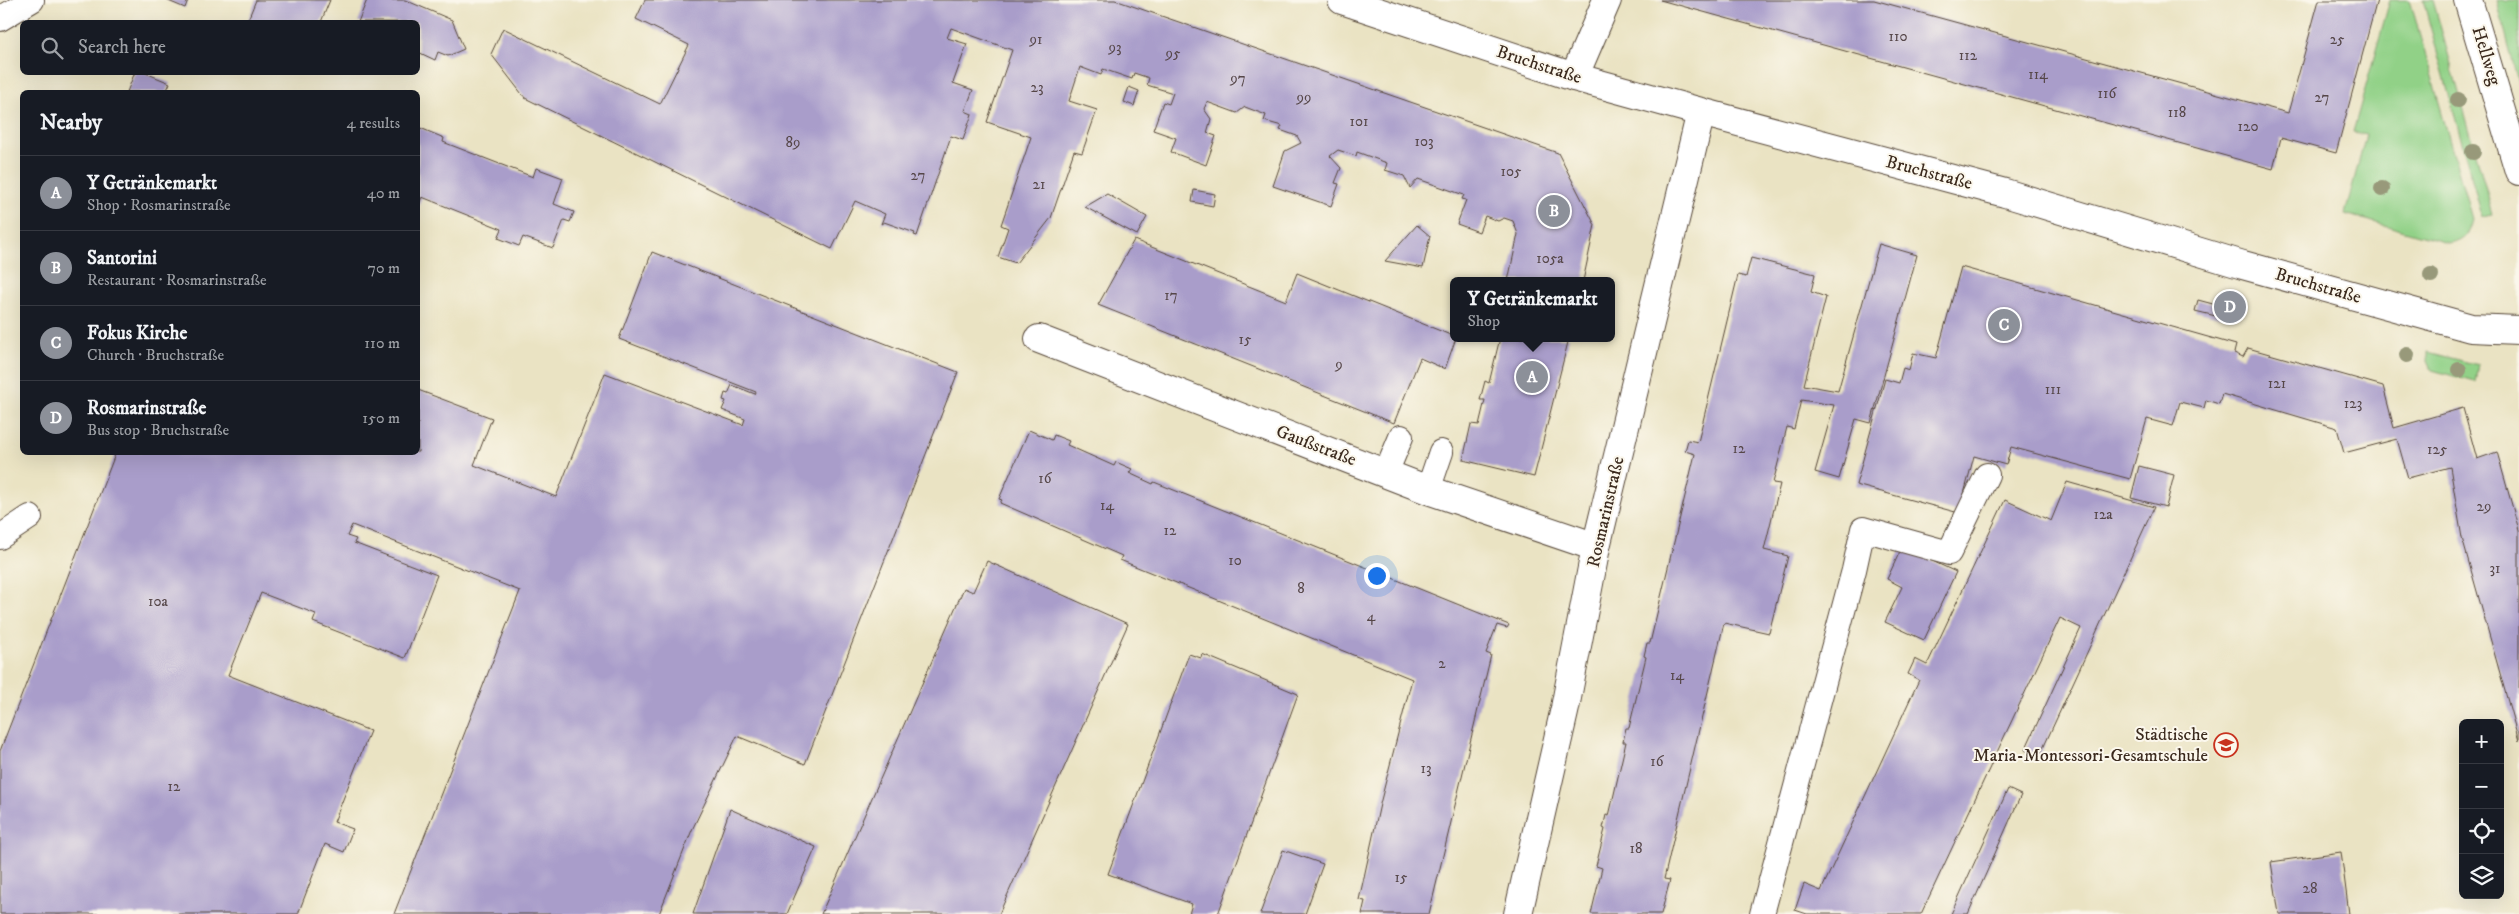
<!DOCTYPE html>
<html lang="en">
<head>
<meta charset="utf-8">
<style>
	:root { --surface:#171b24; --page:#242831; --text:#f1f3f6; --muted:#9ea1a6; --line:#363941; --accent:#8c9099 }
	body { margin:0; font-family:"IM FELL DW Pica",serif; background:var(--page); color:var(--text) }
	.controls { position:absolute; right:15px; bottom:15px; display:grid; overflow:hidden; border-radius:8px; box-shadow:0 5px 20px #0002 }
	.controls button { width:45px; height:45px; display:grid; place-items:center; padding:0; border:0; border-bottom:1px solid var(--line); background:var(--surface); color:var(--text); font:25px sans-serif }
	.you { position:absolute; left:1376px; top:575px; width:18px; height:18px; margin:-12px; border:4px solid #fff; border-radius:50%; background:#1a73e8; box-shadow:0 0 0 8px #1a73e833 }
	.badge { display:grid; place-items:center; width:32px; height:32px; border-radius:50%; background:var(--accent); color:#fff; font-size:16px; font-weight:700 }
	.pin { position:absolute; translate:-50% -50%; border:2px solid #fff; box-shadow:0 1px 5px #0006 }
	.popup { position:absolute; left:1450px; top:277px; width:165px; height:65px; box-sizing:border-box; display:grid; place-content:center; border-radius:8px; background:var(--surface); filter:drop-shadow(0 1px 4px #0005); font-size:16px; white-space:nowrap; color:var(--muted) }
	.popup b { font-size:19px; color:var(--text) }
	.popup::after { content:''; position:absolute; left:50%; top:100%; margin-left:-10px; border:10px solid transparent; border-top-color:var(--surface) }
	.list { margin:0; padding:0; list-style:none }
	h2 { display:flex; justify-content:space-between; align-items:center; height:65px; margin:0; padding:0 20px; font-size:21px }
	h2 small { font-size:16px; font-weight:400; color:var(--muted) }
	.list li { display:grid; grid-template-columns:32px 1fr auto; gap:15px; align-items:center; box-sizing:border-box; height:75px; padding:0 20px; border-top:1px solid var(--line) }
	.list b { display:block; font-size:19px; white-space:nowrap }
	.list p { margin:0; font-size:16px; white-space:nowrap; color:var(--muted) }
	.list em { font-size:16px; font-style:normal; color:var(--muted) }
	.icon { flex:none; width:28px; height:28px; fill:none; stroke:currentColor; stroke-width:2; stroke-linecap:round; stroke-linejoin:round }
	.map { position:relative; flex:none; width:2519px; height:914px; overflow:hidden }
	.search { position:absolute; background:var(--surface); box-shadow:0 5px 20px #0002; left:20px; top:20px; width:400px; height:55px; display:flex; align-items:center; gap:12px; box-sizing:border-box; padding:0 18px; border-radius:8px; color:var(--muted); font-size:19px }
	.panel { position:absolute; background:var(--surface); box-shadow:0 5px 20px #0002; left:20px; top:90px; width:400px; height:365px; border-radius:8px }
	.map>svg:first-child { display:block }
</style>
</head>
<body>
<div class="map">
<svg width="2519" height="914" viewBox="0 0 2519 914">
	<rect width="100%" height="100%" fill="#fbf7ec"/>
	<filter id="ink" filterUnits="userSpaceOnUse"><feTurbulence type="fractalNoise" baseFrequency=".02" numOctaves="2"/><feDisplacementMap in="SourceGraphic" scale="10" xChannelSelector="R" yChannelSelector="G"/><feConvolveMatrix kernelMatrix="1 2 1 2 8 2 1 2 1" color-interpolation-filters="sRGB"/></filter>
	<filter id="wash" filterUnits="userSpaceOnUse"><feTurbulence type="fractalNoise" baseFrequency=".0096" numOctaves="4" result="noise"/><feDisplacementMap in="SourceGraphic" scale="20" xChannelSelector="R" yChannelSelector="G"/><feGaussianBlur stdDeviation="1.12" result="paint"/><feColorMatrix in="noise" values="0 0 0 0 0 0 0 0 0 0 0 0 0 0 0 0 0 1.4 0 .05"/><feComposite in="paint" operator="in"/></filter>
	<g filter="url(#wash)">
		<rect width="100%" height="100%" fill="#eae3c3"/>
		<path fill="#91d187" stroke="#667e52" d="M2390,0H2410L2472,219C2469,235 2463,241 2447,243L2345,214L2366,135L2353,132Z
			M2423,0H2433L2493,214L2482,216Z
			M2497,0H2519V86Z
			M2428,352L2478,365L2475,382L2432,370L2428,361Z"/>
		<g id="blocks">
			<path fill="#a99dca" d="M166,0H188L185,8Z
				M256,0H330L321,22H247Z
				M367,0H405L452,20L464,49L448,56L438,52L435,60L418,52V22H358Z
				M645,0H1115L1558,153L1595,225L1583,281H1508L1518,234L1513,221L1504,218L1498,221L1485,216L1479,232L1457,224L1466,200L1462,199L1464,195L1418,179L1410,188L1404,176L1385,170L1387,163L1357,152L1356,156L1338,150L1330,156L1341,168L1335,183L1339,184L1331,206L1273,186L1285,151L1301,143L1297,136L1280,130L1282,126L1264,121L1266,115L1245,107L1237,113L1207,102L1204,109L1211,119L1207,133L1216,136L1206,165L1171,152L1176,138L1153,130L1163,102L1169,104L1173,93L1147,85L1149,78L1134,73L1132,79L1103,69L1101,75L1080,67L1069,101L1097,110L1082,153L1074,151L1051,218L1016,263L998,257L1008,228L1001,225L1031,137L987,122L1012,50L951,28L947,38L967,44L953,83L973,90L965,111L972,114L963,140L951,136L917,236L914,235L915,233L884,222L881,224L885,214L855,201L832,249L525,98L491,54L503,28L660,104L689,45L636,19Z
				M1660,0H1874L2288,113L2319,0H2377L2336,153L2281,138L2273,169Z
				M135,72H143L170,83L166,92H127Z
				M1129,87L1139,91L1134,106L1124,102Z
				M418,127L444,138L443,142L533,177L536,168L563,178L554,204L574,212L570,222L564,220L553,248L523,237L519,246L498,238L502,229L422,197L418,207Z
				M1194,190L1215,194L1213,206L1192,202Z
				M1107,194L1147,217L1137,235L1085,207Z
				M1417,225L1430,236L1423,268L1385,261Z
				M1134,240L1286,301L1297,273L1453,336L1456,338L1445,369L1420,358L1394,423L1098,305Z
				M1879,244L1917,255L1871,423L1856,419L1839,479L1815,472L1834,405L1801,400L1794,429L1787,427L1773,483L1780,484L1764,550L1788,556L1769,633L1724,623L1664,879L1670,880L1661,914H1591L1602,868L1596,866L1605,829L1603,828L1606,815L1609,816L1626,742H1623L1626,728H1629L1646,657L1644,656L1647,643H1650L1695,454L1685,451L1688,440L1698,442L1738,275L1746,277L1751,258L1815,274L1811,292L1826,297L1804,385L1838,391Z
				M652,252L958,372L805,764L737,736L692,830L659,914H394L520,591L352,525L347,536L356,539L354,543L437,575L405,658L313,622L316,614L261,593L228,675L370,731L334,822L353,829L344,852L325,844L298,914H0V751L116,452H418V390L492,418L474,465L556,497L605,373L743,425L745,419L722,410L726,401L723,400L725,393L728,394L732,385L755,394L756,392L619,339Z
				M1961,267L2236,345L2234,353L2243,357L2248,348L2383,386L2394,428L2463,408L2477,459L2497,452L2519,530V741L2462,538L2450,467L2408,478L2397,439L2344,453L2337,428L2222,394L2219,404L2206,400L2204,408L2180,402L2173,426L2147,419L2130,479L2011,447L2006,465L1974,456L1959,513L1856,485L1885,379L1899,383L1903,368L1909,370L1913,353L1936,358Z
				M2198,300L2224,307L2220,317L2195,311Z
				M1500,338H1569L1534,477L1463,460L1471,424L1479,425L1485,400H1480L1485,381L1489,383Z
				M1029,430L1052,440L1054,435L1069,441L1067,445L1114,466L1116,462L1132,469L1129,473L1153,484L1154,482L1509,625L1507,628L1497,625L1486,653L1491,655L1429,914H1362L1365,901L1359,900L1380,804L1412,679L1120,560L1122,556L1000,503L1002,500L999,499Z
				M2139,466L2174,475L2166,507L2131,498Z
				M2067,482L2154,507L2039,757L2025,750L2081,628L2060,618L1921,914H1807L1795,910L1804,884L1821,891L1919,680L1908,674L1915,659L1927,665L2005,500L2051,521Z
				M1902,547L1956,572L1924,640L1885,622L1902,587L1887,579Z
				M987,561L1128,624L999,914H821L964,588L973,592Z
				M1189,654L1201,658L1202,654L1298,694L1218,914H1189L1192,904L1108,874Z
				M2008,789L2021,795L1968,914H1951Z
				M730,809L816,847L787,914H693Z
				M1283,850L1323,864L1305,914H1260Z
				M2341,852L2349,914H2279L2271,862Z"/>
		</g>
	</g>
	<g filter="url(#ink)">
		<use href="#blocks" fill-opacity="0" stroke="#554637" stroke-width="1"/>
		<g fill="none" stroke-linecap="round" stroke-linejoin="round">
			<g stroke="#554637" stroke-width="26">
				<path id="service" d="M0,19L32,0
					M1386,473L1401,437
					M1428,490L1441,452
					M0,537L30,517
					M1762,914L1854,570L1863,529L1949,553L1987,475"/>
			</g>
			<g stroke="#554637" stroke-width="30">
				<path id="minor" d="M1574,77L1607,0
					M1039,339L1428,490L1596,547"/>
			</g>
			<g stroke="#554637" stroke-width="30">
				<path id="tertiary" d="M1342,0L1574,77L1701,112"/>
			</g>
			<g stroke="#554637" stroke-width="30">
				<path id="secondary" d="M2468,0L2519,171
					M1518,914L1565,708L1596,547L1701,112L2005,193L2243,265L2471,328L2519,330"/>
			</g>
			<use href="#service" stroke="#fff" stroke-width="24"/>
			<use href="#minor" stroke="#fff" stroke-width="28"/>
			<use href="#tertiary" stroke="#fff" stroke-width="28"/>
			<use href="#secondary" stroke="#fff" stroke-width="28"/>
		</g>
		<g fill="#98997a">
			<circle cx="2458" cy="100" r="8"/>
			<circle cx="2473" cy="152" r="8"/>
			<circle cx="2382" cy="189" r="8"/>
			<circle cx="2431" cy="275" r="8"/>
			<circle cx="2407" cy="355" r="8"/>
			<circle cx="2459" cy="370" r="8"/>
		</g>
	</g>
	<defs>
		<g id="school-ring" transform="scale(1.25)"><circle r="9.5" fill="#fbf7ec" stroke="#c8321e" stroke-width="1.5"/><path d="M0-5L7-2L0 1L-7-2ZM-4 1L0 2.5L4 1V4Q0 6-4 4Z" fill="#c8321e"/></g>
	</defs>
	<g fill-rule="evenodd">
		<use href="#school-ring" x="2226" y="745"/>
	</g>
	<g text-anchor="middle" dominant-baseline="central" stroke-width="4" stroke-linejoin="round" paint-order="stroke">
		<g font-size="15" fill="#564749">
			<text x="1898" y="36">110</text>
			<text x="1036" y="39">91</text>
			<text x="2337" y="39">25</text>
			<text x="1115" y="47">93</text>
			<text x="1173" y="53">95</text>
			<text x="1968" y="55">112</text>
			<text x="2038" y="74">114</text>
			<text x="1238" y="78">97</text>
			<text x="1037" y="87">23</text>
			<text x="2107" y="93">116</text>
			<text x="1304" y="97">99</text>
			<text x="2322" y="97">27</text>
			<text x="2177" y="112">118</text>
			<text x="1359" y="121">101</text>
			<text x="2248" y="126">120</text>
			<text x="1424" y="141">103</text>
			<text x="793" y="142">89</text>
			<text x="1511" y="171">105</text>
			<text x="918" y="175">27</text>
			<text x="1039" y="184">21</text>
			<text x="1550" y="258">105a</text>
			<text x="1171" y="295">17</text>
			<text x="1245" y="339">15</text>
			<text x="1339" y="364">9</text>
			<text x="2277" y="383">121</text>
			<text x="2053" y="389">111</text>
			<text x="2353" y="403">123</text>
			<text x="1739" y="448">12</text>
			<text x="2437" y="449">125</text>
			<text x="1045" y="478">16</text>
			<text x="1107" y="505">14</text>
			<text x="2484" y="506">29</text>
			<text x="2103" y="514">12a</text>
			<text x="1170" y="530">12</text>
			<text x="1235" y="560">10</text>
			<text x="2495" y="568">31</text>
			<text x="1301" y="588">8</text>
			<text x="158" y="601">10a</text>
			<text x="1371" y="616">4</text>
			<text x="1442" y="663">2</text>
			<text x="1677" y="675">14</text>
			<text x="1657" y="761">16</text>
			<text x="1426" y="768">13</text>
			<text x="174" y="786">12</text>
			<text x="1636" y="848">18</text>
			<text x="1401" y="877">15</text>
			<text x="2310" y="888">28</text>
		</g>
		<g font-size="18" fill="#3b2a1e" stroke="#fbf7ec">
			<text transform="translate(2486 56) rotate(73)">Hellweg</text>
			<text transform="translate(1539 65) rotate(18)">Bruchstraße</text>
			<text transform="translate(1929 173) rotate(15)">Bruchstraße</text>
			<text transform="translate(2318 286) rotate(16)">Bruchstraße</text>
			<text transform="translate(1316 446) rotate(21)">Gaußstraße</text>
			<text transform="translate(1606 512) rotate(-77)">Rosmarinstraße</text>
		</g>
		<g font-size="18" fill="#3b2a1e" stroke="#fbf7ec" text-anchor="end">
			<text x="2208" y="735">Städtische<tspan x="2208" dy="21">Maria-Montessori-Gesamtschule</tspan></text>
		</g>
	</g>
</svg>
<div class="controls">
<button>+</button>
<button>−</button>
<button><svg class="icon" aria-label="locate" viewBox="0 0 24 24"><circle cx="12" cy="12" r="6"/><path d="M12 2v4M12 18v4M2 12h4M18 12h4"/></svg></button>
<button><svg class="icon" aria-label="layers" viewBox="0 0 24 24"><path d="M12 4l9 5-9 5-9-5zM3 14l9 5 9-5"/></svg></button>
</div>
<div class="you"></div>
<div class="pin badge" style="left:1532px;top:377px">A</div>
<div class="popup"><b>Y Getränkemarkt</b>Shop</div>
<div class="pin badge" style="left:1554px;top:211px">B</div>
<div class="pin badge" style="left:2004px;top:325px">C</div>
<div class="pin badge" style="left:2230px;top:307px">D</div>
<div class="search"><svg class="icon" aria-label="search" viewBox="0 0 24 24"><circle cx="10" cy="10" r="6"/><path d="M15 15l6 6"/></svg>Search here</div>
<section class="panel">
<h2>Nearby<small>4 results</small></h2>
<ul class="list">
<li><span class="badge">A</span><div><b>Y Getränkemarkt</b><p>Shop · Rosmarinstraße</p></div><em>40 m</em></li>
<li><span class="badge">B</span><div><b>Santorini</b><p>Restaurant · Rosmarinstraße</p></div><em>70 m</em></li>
<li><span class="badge">C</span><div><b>Fokus Kirche</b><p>Church · Bruchstraße</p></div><em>110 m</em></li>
<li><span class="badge">D</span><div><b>Rosmarinstraße</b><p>Bus stop · Bruchstraße</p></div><em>150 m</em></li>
</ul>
</section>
</div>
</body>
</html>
